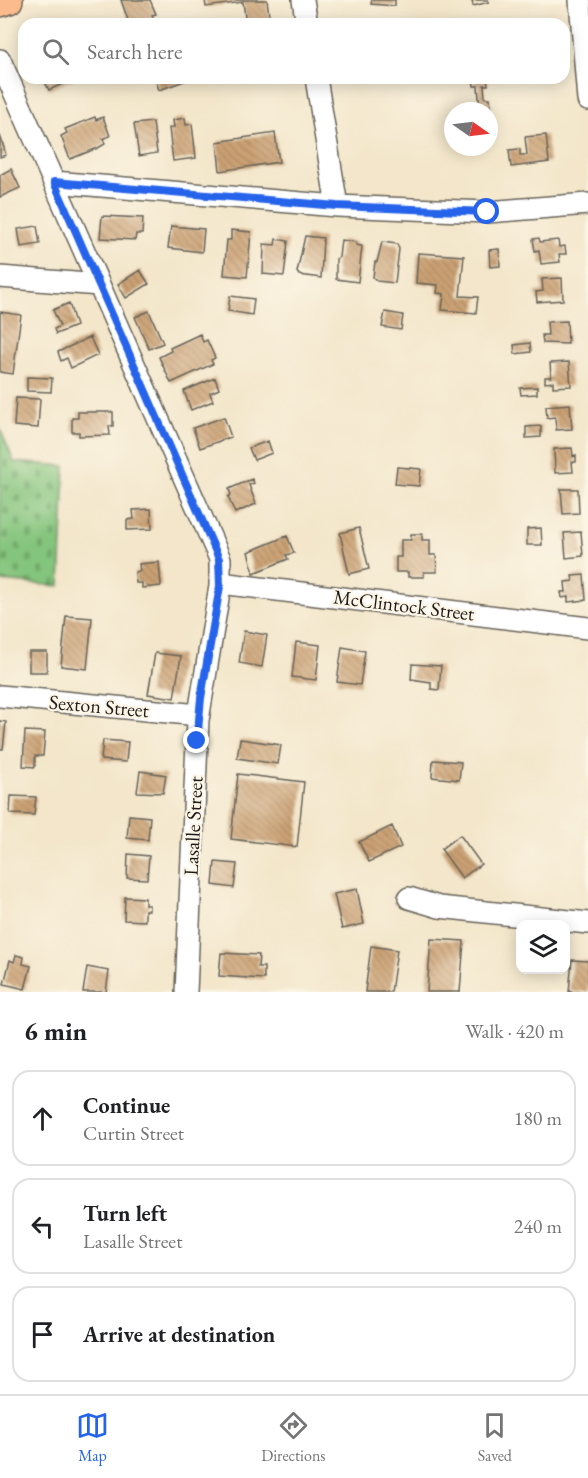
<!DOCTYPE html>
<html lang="en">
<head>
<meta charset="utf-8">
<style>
	:root { --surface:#fff; --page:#f2f2f2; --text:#202124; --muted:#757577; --line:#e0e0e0; --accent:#2563eb }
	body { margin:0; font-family:"EB Garamond",serif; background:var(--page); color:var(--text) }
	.controls { position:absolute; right:18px; bottom:18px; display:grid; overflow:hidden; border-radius:12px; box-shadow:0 3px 15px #0003 }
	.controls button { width:54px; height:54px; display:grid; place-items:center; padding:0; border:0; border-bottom:2px solid var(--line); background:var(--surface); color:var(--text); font:30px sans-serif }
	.compass { position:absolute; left:444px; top:102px; width:54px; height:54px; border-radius:50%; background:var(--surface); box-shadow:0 3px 15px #0003; rotate:104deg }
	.stop { position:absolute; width:18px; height:18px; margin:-14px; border:4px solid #2563eb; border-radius:50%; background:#fff }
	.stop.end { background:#2563eb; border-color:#fff; box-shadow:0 2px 6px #0008 }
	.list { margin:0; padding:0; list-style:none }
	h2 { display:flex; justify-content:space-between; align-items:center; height:78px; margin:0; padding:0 24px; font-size:26px }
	h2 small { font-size:20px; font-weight:400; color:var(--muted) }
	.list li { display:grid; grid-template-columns:39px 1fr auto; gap:18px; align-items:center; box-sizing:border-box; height:96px; margin:0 12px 12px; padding:0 12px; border:2px solid var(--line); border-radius:18px }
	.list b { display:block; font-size:22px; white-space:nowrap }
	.list p { margin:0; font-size:20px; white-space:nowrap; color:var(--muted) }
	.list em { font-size:20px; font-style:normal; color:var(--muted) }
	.icon { flex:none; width:33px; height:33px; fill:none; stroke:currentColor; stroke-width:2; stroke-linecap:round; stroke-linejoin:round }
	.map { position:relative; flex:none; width:588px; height:992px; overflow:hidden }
	.search { position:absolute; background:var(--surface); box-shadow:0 3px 15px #0003; left:18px; right:18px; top:18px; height:66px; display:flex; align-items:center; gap:15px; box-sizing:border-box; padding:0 21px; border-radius:18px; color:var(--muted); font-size:22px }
	.sheet { height:402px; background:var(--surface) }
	nav { display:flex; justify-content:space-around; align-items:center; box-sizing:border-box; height:84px; border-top:2px solid var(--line); background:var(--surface); font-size:16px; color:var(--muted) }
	nav a { display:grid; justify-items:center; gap:3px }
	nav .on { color:var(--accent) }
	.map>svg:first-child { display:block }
</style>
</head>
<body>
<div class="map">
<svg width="588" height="992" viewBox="0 0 588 992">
	<defs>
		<pattern id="cemetery-stones" width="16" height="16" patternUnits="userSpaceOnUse" patternTransform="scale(1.5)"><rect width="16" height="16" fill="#84c57d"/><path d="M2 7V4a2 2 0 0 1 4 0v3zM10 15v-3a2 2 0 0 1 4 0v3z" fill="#71a96b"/></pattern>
		<pattern id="building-back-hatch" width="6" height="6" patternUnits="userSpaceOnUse" patternTransform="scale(1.5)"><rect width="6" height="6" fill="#cca275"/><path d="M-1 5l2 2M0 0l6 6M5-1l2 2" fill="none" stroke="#a5835f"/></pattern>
	</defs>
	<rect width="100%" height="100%" fill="#fcf5e5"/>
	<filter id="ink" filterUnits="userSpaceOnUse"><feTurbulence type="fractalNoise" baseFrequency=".0167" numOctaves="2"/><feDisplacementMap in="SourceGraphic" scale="12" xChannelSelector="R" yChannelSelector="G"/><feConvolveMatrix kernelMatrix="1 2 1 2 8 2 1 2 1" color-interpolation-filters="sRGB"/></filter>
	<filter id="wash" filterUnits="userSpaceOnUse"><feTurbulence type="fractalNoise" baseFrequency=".008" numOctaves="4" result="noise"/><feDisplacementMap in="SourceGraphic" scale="24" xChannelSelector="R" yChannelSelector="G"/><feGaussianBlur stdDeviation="1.35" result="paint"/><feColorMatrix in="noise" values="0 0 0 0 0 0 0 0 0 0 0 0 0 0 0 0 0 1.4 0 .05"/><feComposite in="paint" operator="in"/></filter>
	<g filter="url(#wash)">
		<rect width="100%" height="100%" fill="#f3e6ca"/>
		<path fill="url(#cemetery-stones)" stroke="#50704c" stroke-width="1.5" d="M0,428L14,462L65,466L60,586L0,581Z"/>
		<g id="blocks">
			<path fill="url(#building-back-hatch)" d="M121,0H150L156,14L152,15L154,20L144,24L129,23Z
				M205,0H267L270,23L246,24L243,2L206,7Z
				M372,0H395V6L371,4Z
				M472,0H488L489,2L473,6Z
				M43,78H76L49,90Z
				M155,78H186L187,80L159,90Z
				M473,78H487L488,85H484L485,98H490L491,111H480L478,86H474Z
				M95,117L96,120L103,117L110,136L103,139L105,144L98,148L70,159L61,136L67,133L65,129Z
				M185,118L186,125L192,124L196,158L173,161L169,128L174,127L173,120Z
				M153,122L157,153L139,156L134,124Z
				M275,133L279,162L220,171L217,142Z
				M0,135L6,155L0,157Z
				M546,135L549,162L511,167L509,150L520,149V155H527L525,137Z
				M11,169L20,188L0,197V175Z
				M102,216L143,218L142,234H136L135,240L100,238Z
				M37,226L40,244L21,247L18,229Z
				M171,226L204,229L202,252L168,248Z
				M231,230L251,232L247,277L224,275L227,240H231Z
				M305,236L323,238L321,278L299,275L297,272Z
				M539,238L540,242L558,240L559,247L565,246L566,254H559L560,262L541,264L539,250L535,251L533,239Z
				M276,239L288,241L284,276L263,274L264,244L275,245Z
				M341,240L356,242V245L362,246L358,282L336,279V259L339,257Z
				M382,242L397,244L399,249L395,283L377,281L373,277L375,262H377Z
				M499,249L500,266L490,267L489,250Z
				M418,253L464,256L460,296L478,297L476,313L442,310L444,294L437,293L438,285L416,283Z
				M140,270L149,284L126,298L118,284Z
				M562,278L563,300L537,302L536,292L543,291L542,279Z
				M230,296L254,299L252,315L228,311Z
				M69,303L76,326L56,334L54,329L60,326L53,310Z
				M149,311L163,343L149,349L135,317Z
				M0,312L21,315L13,374L0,372Z
				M385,312L403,315L401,330L382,327Z
				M567,321L568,344L543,343L542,335H548L547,322Z
				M200,334L203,342L207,340L215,358L211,360L213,364L171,383L159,357L171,351L170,348Z
				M90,337L98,355L71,368L67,358L61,361L58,352Z
				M530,343L531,352L515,354L514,345Z
				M569,362L571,386L553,387V382L545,383V377H551L550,363Z
				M27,377L52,378L51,392L27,391Z
				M215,378L219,389L210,393L213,401L191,410L184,391Z
				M537,387V394L521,395L520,388Z
				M16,398L40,399L38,428L14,426Z
				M570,404L572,429L556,430L555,417L547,418L546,406Z
				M78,412H113V426H109L110,435L79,436V432H72V418H78Z
				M224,417L231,437L200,448L193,428Z
				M541,426V437L526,438V427Z
				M268,441L272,453L254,460L249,448Z
				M572,448L573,456L576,455V462H572L573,472L555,473L554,449Z
				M397,467L421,469L419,486L395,484Z
				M252,479L254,483L249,485L256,504L235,513L228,497L231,495L229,489Z
				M561,489H578L579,513L563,514Z
				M151,509L152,529L127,530V520L134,519L133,510Z
				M359,528L369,569L349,574L340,533Z
				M541,528L542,545H527V529Z
				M581,532L583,556L566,558L564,533Z
				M411,534H422V540H430V555H436L437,572H424V577H408V572H396V557H401V540H411Z
				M287,536L294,553L286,555L288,559L254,573L248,552Z
				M159,562L161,586L142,588V583H136L135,572L140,571L139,564Z
				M584,575L586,600L568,602V597L562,598L561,592H566L565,582L573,581L572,576Z
				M66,616L92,618L87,669L61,666Z
				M244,631L267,635L262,667L239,663Z
				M296,642L320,645L316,680L292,677Z
				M342,647L365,651L360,685L337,682Z
				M29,652H47V672H29Z
				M155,653L181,656L174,698L148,694Z
				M412,664L441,666L439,690L431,689V682L411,679Z
				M0,721L6,722L3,749H0Z
				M25,731L45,732L43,756H35V767L23,766Z
				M240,739L281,745L278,764L237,758Z
				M103,740L128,742L126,762L101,760Z
				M433,760L461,762L459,780L432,777Z
				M140,771L166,775L163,793L137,792Z
				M238,774L304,782L297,847L231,839Z
				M11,796L36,797L34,815L10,814Z
				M129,815L150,817L148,840L127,838Z
				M392,826L401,847L369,862L359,842Z
				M460,835L481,864L462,878L441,849Z
				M128,854L149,856L147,879L127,878Z
				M215,862L237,864L234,888L213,885Z
				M357,889L364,924L342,929L334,894Z
				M125,897L145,898V905H149V910H145V921L124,920Z
				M431,939L464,941L460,992H427Z
				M371,946L397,950L391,992H365Z
				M221,953L259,955L258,967H264V979L219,976Z
				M16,955L24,957L23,964L31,966L25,989L4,984L10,960L14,962Z
				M572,960L588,961V992H569Z
				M87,967L109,971L106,992H83Z"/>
		</g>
	</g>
	<g filter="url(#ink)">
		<use href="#blocks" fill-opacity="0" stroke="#676359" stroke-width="1.5"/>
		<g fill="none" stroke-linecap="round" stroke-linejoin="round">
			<g stroke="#676359" stroke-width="24">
				<path id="minor" d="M303,0L307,24
					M580,0L588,100
					M0,60L220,559V586L198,720L186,992
					M316,78L337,206
					M54,182L337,206L487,212L588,204
					M0,277L99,285
					M220,583L588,628
					M0,696L199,715
					M409,898L439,907L588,923"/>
			</g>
			<g stroke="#676359" stroke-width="30">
				<path id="major" d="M0,3L9,0"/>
			</g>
			<use href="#minor" stroke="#fff" stroke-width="21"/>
			<use href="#major" stroke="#fbbb8c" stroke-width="27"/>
		</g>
	</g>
	<g fill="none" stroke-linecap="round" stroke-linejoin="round" filter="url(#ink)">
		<path stroke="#2563eb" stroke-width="8" d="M197,741L201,698L220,586L219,559L54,182L337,206L487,212"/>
	</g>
	<g text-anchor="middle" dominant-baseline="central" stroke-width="4.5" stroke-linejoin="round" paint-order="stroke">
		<g font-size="20" fill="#1c1c1c" stroke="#fcf5e5">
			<text transform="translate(404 605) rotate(7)">McClintock Street</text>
			<text transform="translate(99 706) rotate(5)">Sexton Street</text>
			<text transform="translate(193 826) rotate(-87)">Lasalle Street</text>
		</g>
	</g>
</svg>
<div class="controls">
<button><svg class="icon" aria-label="layers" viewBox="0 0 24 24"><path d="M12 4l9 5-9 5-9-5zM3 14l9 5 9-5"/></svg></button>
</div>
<svg class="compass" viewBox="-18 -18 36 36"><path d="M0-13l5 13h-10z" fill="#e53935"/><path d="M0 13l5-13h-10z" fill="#757577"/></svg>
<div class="stop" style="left:487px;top:212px"></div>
<div class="stop end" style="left:197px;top:741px"></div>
<div class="search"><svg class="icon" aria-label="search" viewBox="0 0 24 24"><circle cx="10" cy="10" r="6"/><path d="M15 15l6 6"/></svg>Search here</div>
</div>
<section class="sheet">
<h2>6 min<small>Walk · 420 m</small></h2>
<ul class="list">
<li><svg class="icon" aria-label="ahead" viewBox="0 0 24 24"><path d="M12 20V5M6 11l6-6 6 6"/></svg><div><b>Continue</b><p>Curtin Street</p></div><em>180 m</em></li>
<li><svg class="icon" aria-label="left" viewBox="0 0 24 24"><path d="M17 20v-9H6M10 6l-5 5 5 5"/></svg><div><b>Turn left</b><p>Lasalle Street</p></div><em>240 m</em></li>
<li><svg class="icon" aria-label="arrive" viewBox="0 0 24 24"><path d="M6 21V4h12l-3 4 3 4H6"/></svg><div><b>Arrive at destination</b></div></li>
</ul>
</section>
<nav>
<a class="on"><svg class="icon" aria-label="map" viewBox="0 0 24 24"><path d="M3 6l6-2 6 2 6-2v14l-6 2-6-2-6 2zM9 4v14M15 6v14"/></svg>Map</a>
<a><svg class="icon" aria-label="directions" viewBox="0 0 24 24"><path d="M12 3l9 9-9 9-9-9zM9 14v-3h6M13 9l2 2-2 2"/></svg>Directions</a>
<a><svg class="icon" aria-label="saved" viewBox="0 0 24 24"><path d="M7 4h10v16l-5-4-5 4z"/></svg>Saved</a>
</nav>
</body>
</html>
